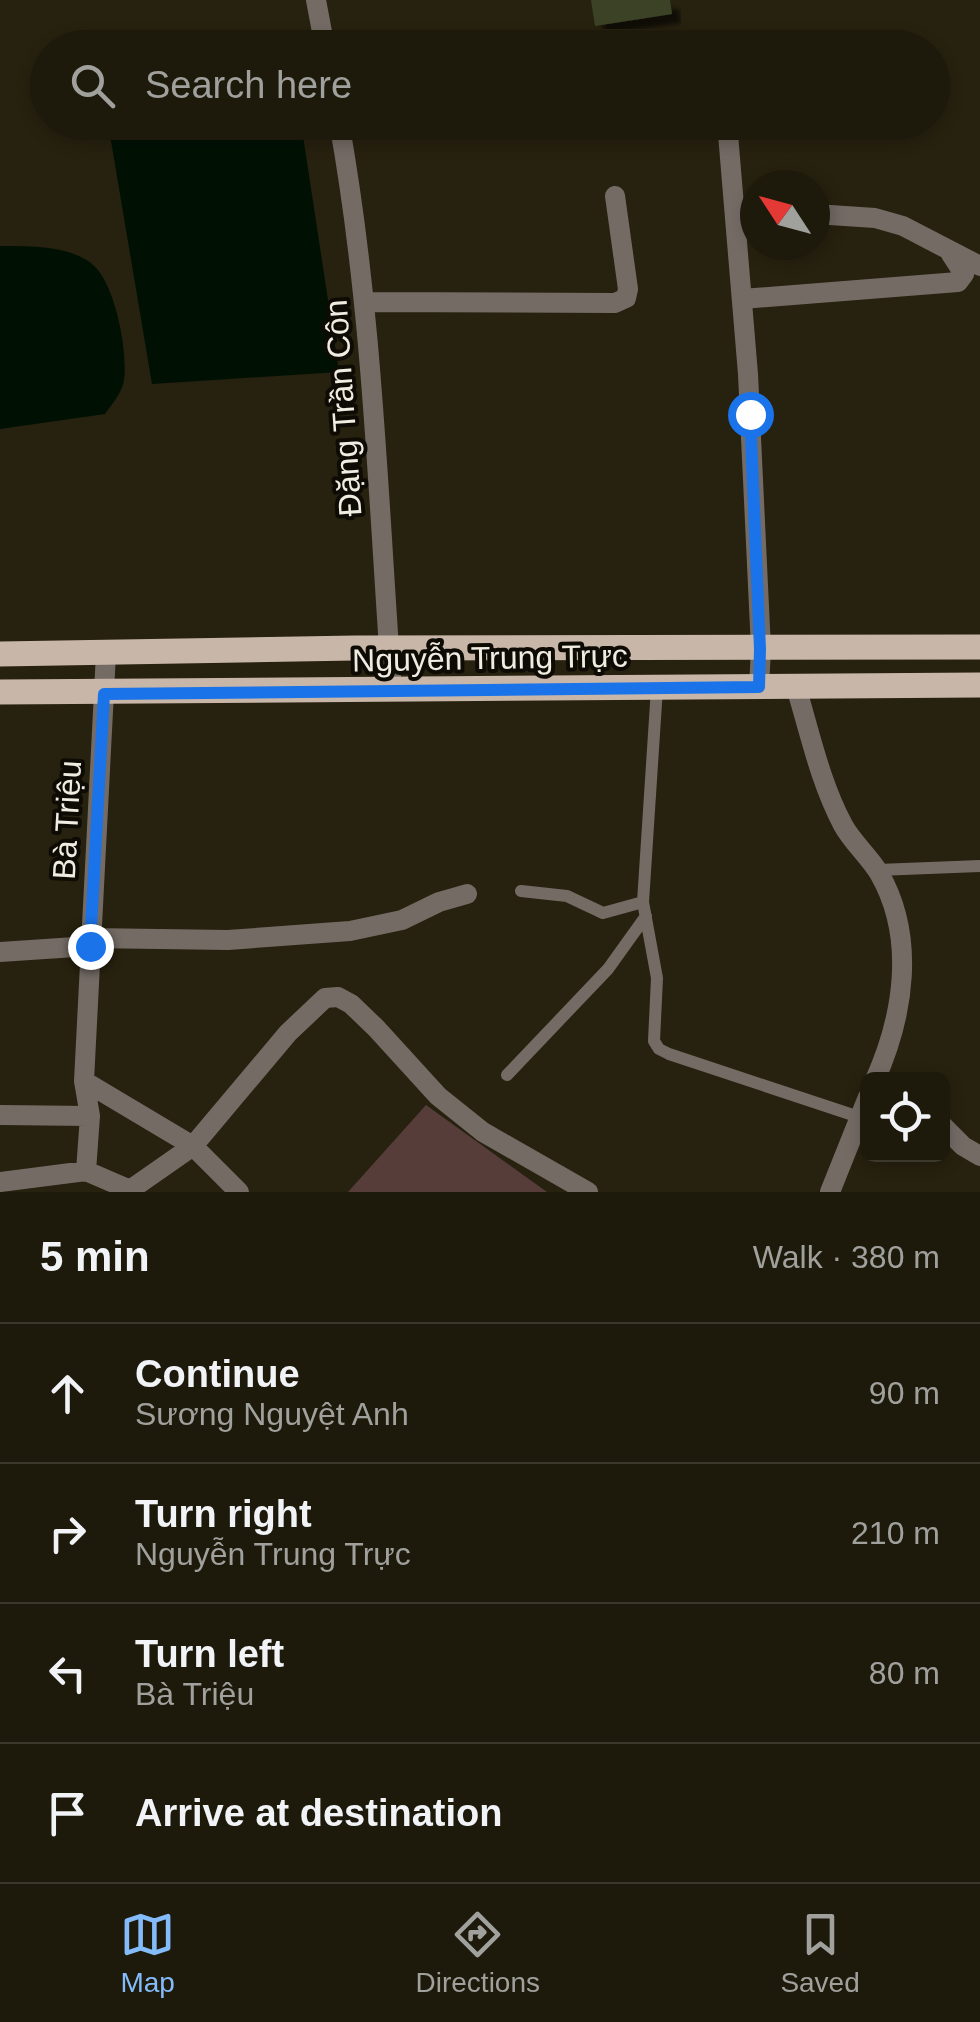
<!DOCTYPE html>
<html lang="en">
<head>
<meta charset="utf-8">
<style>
	:root { --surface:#1d190b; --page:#252214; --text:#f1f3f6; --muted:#a0a09d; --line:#3b382c; --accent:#84bcfb }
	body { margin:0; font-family:Arial,sans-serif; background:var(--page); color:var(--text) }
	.controls { position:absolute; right:30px; bottom:30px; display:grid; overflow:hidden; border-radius:15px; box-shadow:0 5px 15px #0003 }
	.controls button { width:90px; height:90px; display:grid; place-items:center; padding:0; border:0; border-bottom:2px solid var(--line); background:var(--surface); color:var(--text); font:50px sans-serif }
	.compass { position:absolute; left:740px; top:170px; width:90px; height:90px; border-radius:50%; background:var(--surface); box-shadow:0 5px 15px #0003; rotate:306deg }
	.stop { position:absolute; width:30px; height:30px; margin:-22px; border:8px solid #1a73e8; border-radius:50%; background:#fff }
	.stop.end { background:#1a73e8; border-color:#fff; box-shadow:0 2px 10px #0008 }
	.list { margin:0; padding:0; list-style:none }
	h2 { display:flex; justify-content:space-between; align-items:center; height:130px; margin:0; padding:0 40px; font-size:42px }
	h2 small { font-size:32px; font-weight:400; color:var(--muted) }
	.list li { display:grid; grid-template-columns:65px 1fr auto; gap:30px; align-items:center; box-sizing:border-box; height:140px; padding:0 40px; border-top:2px solid var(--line) }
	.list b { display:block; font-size:38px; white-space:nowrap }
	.list p { margin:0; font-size:32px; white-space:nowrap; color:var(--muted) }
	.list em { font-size:32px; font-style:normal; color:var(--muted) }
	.icon { flex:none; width:55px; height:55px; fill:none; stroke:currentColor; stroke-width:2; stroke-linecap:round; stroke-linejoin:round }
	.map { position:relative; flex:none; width:980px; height:1192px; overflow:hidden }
	.search { position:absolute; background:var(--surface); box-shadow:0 5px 15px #0003; left:30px; right:30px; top:30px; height:110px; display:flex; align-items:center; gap:25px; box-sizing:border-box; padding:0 35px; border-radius:55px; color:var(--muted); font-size:38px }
	.sheet { height:690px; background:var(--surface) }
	nav { display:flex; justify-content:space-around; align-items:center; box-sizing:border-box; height:140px; border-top:2px solid var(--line); background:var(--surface); font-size:28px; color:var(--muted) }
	nav a { display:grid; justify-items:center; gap:5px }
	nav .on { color:var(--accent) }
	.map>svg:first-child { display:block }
</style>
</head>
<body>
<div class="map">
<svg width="980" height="1192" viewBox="0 0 980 1192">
	<defs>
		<filter id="shadow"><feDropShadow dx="9" dy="9" stdDeviation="2.5" flood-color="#0009"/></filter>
	</defs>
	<rect width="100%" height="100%" fill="#27210f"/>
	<path fill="#573d3a" d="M426,1105L547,1192H348Z"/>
	<path fill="#001104" d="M108,123H301L339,372L152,384Z
		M0,246C30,246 66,245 91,263C115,281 128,351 124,380C122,393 112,404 105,414L0,429Z"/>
	<path fill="#3b4328" filter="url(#shadow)" d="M591,0H670L672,14L595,26Z"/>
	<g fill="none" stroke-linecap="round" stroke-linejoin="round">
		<path stroke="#746b65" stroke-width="12" d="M657,688L643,902L657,978L654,1041L659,1049L669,1054L859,1117
			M878,870L980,866
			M521,891L567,896L603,913L643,902
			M507,1075L608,969L646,916"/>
		<path stroke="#746b65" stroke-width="20" d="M316,0L325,48
			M339,122C373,311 378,500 392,691
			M727,122L748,374L761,649L759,687
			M815,214L875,218L903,226L980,266
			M742,299L958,282L964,274L951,254
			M366,302L615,303L626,298L628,289L615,196
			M796,687C810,733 820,782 843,825C852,842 869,856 879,873C916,937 904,1015 875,1080
			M90,938L228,940L350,931L402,920L439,902L467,894
			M0,952L90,946
			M84,1081L193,1146L239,1192
			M0,1115L90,1116
			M942,1125L963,1146L980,1156
			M86,1171L90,1116L84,1081L106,653
			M0,1182L86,1171L130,1190L193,1146L288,1033L325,998L338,997L351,1004L376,1028L438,1096L483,1132L588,1192
			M830,1192L868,1097"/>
		<path stroke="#c8b6a9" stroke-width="25" d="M0,654L355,648L980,647
			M0,692L980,685"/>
	</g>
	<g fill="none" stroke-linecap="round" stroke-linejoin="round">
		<path stroke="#1a73e8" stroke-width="12" d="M90,946L104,694L759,687L760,649L750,414"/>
	</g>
	<g text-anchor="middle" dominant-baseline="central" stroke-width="8" stroke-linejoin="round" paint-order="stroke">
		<g font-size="32" fill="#f0ece1" stroke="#0e0b04">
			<text transform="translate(343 408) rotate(-94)">Đặng Trần Côn</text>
			<text transform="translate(490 658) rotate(-1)">Nguyễn Trung Trực</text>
			<text transform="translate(67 820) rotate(-87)">Bà Triệu</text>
		</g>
	</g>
</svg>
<div class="controls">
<button><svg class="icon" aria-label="locate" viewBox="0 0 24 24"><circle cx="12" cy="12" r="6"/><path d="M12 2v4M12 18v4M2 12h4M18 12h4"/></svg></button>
</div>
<svg class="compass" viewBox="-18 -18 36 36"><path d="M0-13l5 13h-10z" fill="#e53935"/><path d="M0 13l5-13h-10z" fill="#a0a09d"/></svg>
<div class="stop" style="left:750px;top:414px"></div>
<div class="stop end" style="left:90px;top:946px"></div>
<div class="search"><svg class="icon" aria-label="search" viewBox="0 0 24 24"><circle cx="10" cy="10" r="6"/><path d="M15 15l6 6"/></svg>Search here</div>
</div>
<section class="sheet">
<h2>5 min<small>Walk · 380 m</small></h2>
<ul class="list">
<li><svg class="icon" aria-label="ahead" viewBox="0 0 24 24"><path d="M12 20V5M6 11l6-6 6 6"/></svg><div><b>Continue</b><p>Sương Nguyệt Anh</p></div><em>90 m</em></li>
<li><svg class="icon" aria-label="right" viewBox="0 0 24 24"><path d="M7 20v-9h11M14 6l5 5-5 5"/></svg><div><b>Turn right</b><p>Nguyễn Trung Trực</p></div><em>210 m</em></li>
<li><svg class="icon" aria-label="left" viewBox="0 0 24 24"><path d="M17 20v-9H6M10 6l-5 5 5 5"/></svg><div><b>Turn left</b><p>Bà Triệu</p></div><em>80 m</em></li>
<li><svg class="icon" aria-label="arrive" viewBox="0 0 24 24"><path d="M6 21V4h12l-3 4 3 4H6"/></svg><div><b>Arrive at destination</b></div></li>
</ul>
</section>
<nav>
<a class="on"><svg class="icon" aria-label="map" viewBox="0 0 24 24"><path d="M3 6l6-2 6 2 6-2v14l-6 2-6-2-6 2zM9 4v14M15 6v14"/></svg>Map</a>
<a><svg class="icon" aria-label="directions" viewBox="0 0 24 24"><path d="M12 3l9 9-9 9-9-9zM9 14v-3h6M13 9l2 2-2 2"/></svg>Directions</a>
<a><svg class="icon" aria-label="saved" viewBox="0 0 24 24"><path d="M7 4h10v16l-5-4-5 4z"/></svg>Saved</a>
</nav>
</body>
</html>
